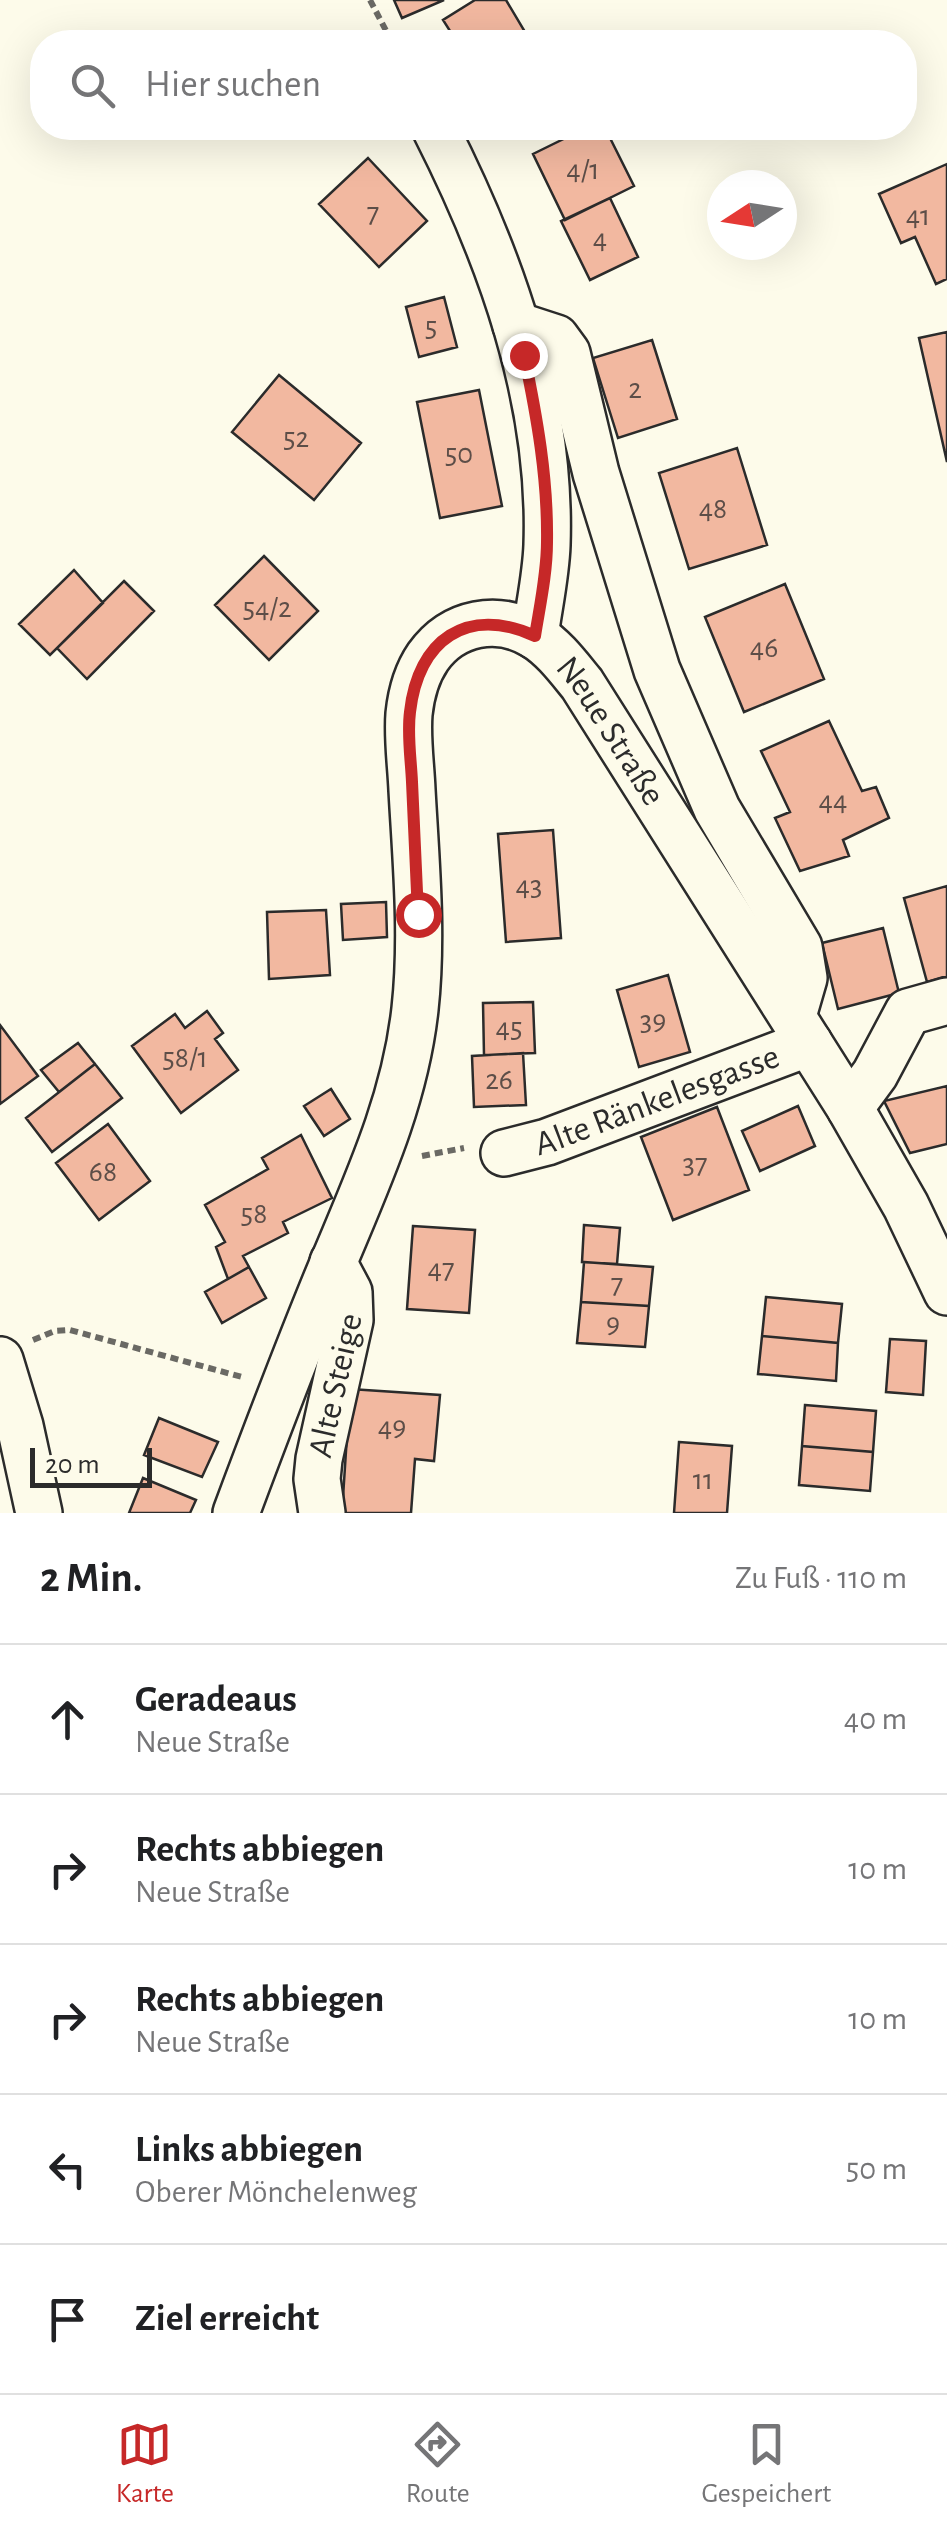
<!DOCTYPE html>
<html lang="de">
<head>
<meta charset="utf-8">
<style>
	:root { --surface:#fff; --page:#f2f2f2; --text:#202124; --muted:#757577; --line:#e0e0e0; --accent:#c62828 }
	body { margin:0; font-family:"Alegreya Sans",sans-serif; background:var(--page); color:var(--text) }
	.compass { position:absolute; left:707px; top:170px; width:90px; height:90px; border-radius:50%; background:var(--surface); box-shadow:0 10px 40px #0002; rotate:258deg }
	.scale { position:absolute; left:30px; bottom:25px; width:122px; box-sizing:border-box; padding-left:10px; border:5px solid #2b2b2b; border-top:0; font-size:28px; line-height:35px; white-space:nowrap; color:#2b2b2b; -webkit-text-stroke:8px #fdfbea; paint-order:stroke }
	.stop { position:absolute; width:30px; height:30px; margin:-22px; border:8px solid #c62828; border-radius:50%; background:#fff }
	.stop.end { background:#c62828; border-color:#fff; box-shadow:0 2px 10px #0008 }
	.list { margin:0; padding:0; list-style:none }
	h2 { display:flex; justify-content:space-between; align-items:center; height:130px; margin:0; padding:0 40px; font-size:42px }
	h2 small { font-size:32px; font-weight:400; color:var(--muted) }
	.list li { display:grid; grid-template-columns:65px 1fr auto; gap:30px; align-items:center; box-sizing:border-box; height:150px; padding:0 40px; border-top:2px solid var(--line) }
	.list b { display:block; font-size:38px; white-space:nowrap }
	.list p { margin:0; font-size:32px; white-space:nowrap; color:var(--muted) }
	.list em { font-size:32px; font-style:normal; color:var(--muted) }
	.icon { flex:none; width:55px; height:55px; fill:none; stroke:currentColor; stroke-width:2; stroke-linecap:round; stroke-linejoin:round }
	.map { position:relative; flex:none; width:947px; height:1513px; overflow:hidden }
	.search { position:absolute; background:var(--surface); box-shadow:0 10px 40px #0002; left:30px; right:30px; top:30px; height:110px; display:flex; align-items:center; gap:25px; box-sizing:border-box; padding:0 35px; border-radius:40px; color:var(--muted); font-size:38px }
	.sheet { height:880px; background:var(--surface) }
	nav { display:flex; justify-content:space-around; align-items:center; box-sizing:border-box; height:140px; border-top:2px solid var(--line); background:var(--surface); font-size:28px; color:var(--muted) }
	nav a { display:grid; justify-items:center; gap:5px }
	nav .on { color:var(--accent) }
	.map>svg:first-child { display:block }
</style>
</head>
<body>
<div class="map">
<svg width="947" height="1513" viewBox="0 0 947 1513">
	<rect width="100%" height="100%" fill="#fdfbea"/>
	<path fill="#f2b8a0" stroke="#2b2b2b" stroke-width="2.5" d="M394,0H444L402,18Z
		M475,0H506L531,42H457L443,20Z
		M586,128H605L634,186L565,220L533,154Z
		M368,158L427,221L379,267L319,204Z
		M947,164V279L936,284L915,237L901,243L879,194Z
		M610,198L638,257L590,280L561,221Z
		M444,297L457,347L419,357L406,307Z
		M947,332V462L919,338Z
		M652,340L677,419L618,438L593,358Z
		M279,375L361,443L314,500L232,432Z
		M479,390L502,506L440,518L417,402Z
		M737,448L767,545L689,569L659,473Z
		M264,556L318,611L269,660L215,605Z
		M74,570L103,603L50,655L19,624Z
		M124,581L154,611L87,679L57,648Z
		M785,584L824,679L744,712L705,617Z
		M829,721L862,791L876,787L889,818L843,840L849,856L800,871L775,818L790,812L761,751Z
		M553,830L561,938L506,942L498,834Z
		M947,886V976L927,982L904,898Z
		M386,902L387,937L343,940L341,904Z
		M326,910L330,975L269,979L267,912Z
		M883,928L899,993L838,1009L822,943Z
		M668,975L690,1052L639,1067L617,990Z
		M533,1002L535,1053L484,1055L483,1003Z
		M207,1011L223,1033L215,1039L238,1070L181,1113L132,1046L175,1014L185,1028Z
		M0,1025L38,1076L0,1104Z
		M78,1043L95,1064L59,1092L41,1070Z
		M523,1053L526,1105L474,1107L472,1056Z
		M95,1064L122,1098L52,1152L26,1118Z
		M947,1086V1144L910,1153L884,1101Z
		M331,1089L350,1119L324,1136L304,1106Z
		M798,1106L815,1146L760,1171L742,1131Z
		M717,1107L749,1190L673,1220L641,1137Z
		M108,1124L150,1181L99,1220L56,1163Z
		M301,1135L332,1198L283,1222L288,1233L243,1256L249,1267L228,1279L216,1247L225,1242L205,1205L268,1169L262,1158Z
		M584,1225L620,1228L617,1264L582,1262Z
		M413,1226L475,1230L469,1313L407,1309Z
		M584,1262L653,1267L649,1306L581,1302Z
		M249,1267L266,1298L222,1323L205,1292Z
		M766,1297L842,1304L838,1343L762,1336Z
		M581,1302L649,1306L645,1347L577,1343Z
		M762,1336L838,1343L836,1381L758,1374Z
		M890,1339L926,1341L923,1395L886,1392Z
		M350,1389L440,1395L434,1461L415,1459L411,1513H342Z
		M805,1405L876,1411L873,1452L802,1446Z
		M159,1418L218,1442L202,1477L144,1455Z
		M679,1442L732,1446L727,1513H674Z
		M802,1446L873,1452L870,1491L799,1485Z
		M143,1478L196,1500L190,1513H129Z"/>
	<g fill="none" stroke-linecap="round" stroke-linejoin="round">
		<g stroke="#2b2b2b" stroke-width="50">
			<g id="minor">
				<path d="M435,128C500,256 552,398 547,545C546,575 539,606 535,636"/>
				<path d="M516,325L556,338L567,353L596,473L657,670L717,809L799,947L804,978L793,1016"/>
				<path d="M850,1108L875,1074L908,1012L947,1001"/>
				<path id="s1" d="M504,1153L547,1142L809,1043"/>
				<path d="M0,1360L20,1426L39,1513"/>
				<path id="s2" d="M236,1513C267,1430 298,1348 332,1266C367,1182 405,1101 415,1009C423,936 416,862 412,790C411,765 407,739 409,714C411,695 417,673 428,657C453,622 498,613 535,636C554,648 568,667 582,684L850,1108L906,1206L947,1292"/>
				<path id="s3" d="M322,1513L317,1479L319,1459L350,1320L349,1292L333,1262"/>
			</g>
		</g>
		<path stroke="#6a6964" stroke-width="6" stroke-dasharray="8 5" stroke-linecap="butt" d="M370,0L392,42
			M422,1156L464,1148
			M33,1340L55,1331L70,1330L242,1377"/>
		<use href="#minor" stroke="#fdfbea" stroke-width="45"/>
	</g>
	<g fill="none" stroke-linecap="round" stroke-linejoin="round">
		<path stroke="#c62828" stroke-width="12" d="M418,914C416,870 414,826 412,782C411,759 407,735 410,712C418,640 467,605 535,636C540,605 547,573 547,542C548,479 537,417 524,355"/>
	</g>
	<g text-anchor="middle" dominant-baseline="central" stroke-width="8" stroke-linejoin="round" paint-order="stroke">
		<g font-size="30" fill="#5d4e48">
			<text x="583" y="170">4/1</text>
			<text x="373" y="213">7</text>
			<text x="918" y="216">41</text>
			<text x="600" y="239">4</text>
			<text x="431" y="327">5</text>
			<text x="635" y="389">2</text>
			<text x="296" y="438">52</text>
			<text x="459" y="454">50</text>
			<text x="713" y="509">48</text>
			<text x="267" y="608">54/2</text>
			<text x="764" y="648">46</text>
			<text x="833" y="801">44</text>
			<text x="529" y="886">43</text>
			<text x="653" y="1021">39</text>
			<text x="509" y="1028">45</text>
			<text x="185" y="1058">58/1</text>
			<text x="499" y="1080">26</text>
			<text x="695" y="1164">37</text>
			<text x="103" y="1172">68</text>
			<text x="254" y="1214">58</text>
			<text x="441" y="1269">47</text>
			<text x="617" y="1284">7</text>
			<text x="613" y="1324">9</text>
			<text x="392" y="1427">49</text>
			<text x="703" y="1480">11</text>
		</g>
		<g font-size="35" fill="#2b2b2b" stroke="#fdfbea">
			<text stroke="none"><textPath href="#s2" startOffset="1135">Neue Straße</textPath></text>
			<text stroke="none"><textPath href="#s1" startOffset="162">Alte Ränkelesgasse</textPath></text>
			<text stroke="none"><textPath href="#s3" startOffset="130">Alte Steige</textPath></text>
		</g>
	</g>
</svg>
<svg class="compass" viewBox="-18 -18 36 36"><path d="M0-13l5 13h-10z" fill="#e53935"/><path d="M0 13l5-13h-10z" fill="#757577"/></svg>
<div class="scale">20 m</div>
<div class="stop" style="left:418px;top:914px"></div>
<div class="stop end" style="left:524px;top:355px"></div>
<div class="search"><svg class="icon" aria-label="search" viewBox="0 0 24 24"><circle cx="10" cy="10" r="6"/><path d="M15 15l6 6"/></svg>Hier suchen</div>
</div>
<section class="sheet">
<h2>2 Min.<small>Zu Fuß · 110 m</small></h2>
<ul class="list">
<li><svg class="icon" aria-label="ahead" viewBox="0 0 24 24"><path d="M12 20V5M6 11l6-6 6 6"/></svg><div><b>Geradeaus</b><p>Neue Straße</p></div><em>40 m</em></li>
<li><svg class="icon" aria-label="right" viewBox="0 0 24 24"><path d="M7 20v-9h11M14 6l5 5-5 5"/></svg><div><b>Rechts abbiegen</b><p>Neue Straße</p></div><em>10 m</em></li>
<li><svg class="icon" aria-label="right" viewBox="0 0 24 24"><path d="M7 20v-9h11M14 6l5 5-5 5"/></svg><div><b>Rechts abbiegen</b><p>Neue Straße</p></div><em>10 m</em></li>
<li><svg class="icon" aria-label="left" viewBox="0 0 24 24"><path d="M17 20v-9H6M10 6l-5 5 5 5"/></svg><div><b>Links abbiegen</b><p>Oberer Mönchelenweg</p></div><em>50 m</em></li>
<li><svg class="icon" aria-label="arrive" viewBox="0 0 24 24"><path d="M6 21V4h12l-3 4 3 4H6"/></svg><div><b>Ziel erreicht</b></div></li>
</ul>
</section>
<nav>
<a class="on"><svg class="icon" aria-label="map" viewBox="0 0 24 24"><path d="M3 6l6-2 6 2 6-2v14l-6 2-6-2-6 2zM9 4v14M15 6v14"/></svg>Karte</a>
<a><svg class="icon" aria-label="directions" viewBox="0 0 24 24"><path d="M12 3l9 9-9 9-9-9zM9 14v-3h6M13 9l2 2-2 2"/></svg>Route</a>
<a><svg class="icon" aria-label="saved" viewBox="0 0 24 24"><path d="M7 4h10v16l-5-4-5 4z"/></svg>Gespeichert</a>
</nav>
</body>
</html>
